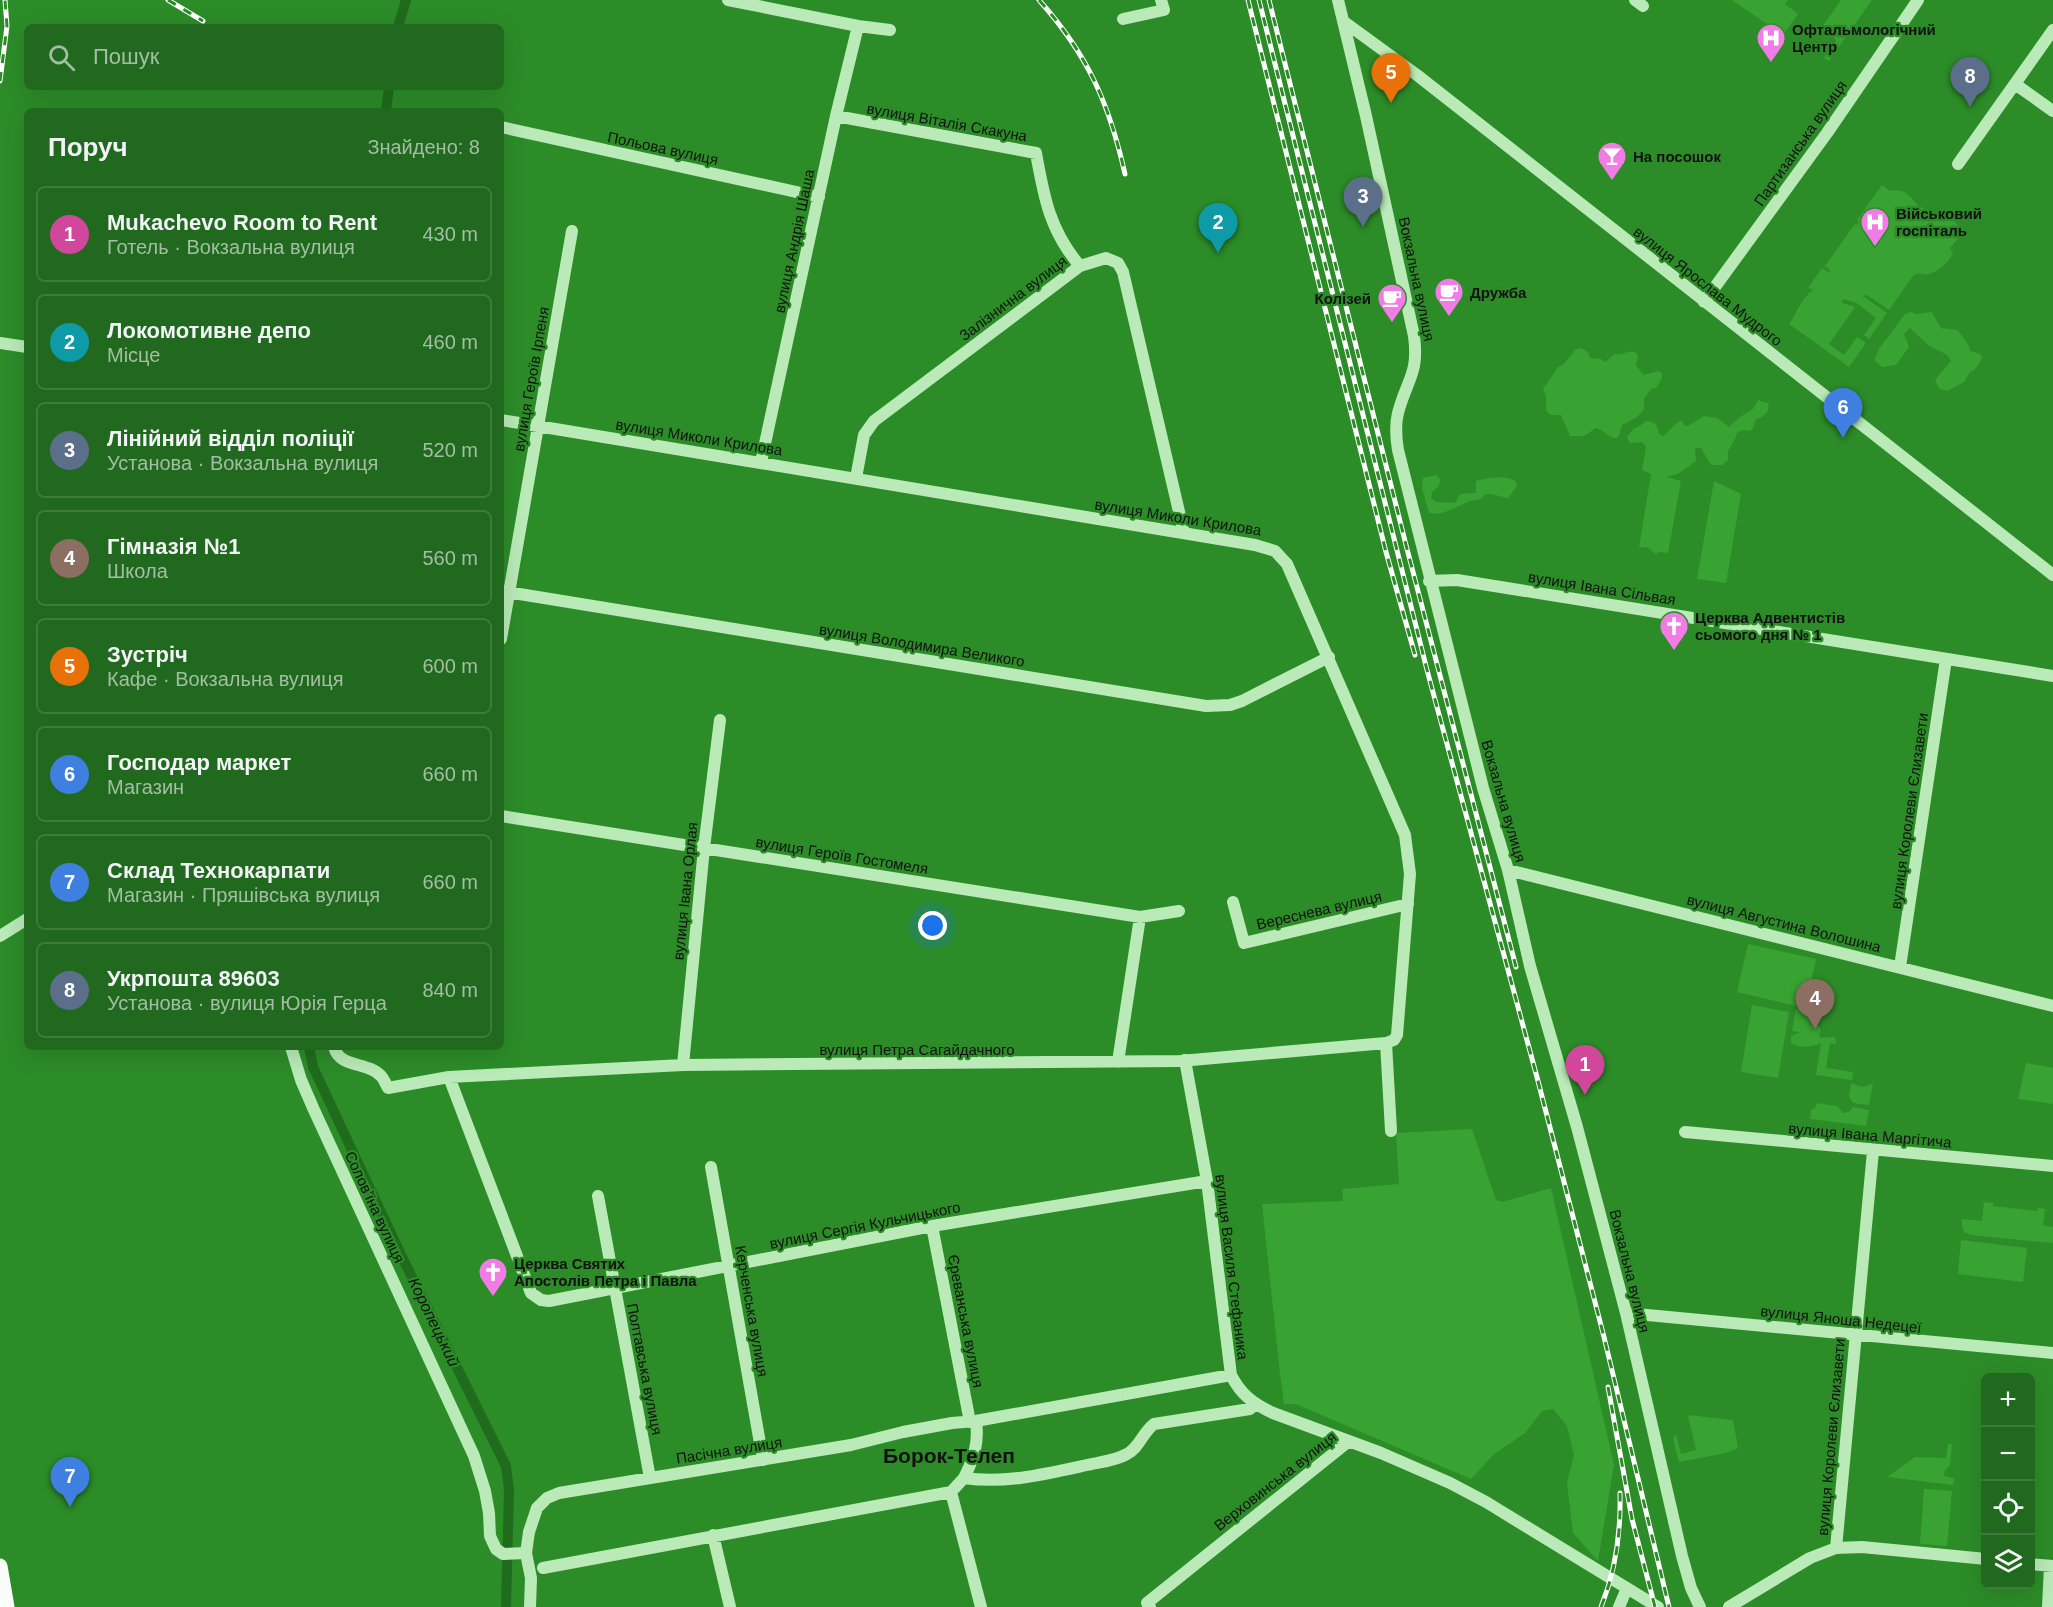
<!DOCTYPE html>
<html lang="uk">
<head>
<meta charset="utf-8">
<style>
	:root { --surface:#21691e; --page:#2d712b; --text:#f1f3f6; --muted:#a2bfa4; --line:#3e7c3c; --accent:#f1bdee }
	body { margin:0; font-family:Arial,sans-serif; background:var(--page); color:var(--text) }
	.controls { position:absolute; right:18px; bottom:18px; display:grid; overflow:hidden; border-radius:9px; box-shadow:0 6px 24px #0002 }
	.controls button { width:54px; height:54px; display:grid; place-items:center; padding:0; border:0; border-bottom:2px solid var(--line); background:var(--surface); color:var(--text); font:30px sans-serif }
	.you { position:absolute; left:933px; top:926px; width:21px; height:21px; margin:-15px; border:4px solid #fff; border-radius:50%; background:#1a73e8; box-shadow:0 0 0 9px #1a73e833 }
	.badge { display:grid; place-items:center; width:39px; height:39px; border-radius:50%; background:var(--accent); color:#fff; font-size:20px; font-weight:700 }
	.pin { position:absolute; translate:-50% -50px; filter:drop-shadow(0 2px 3px #0008) }
	.pin::after { content:''; position:absolute; top:32px; width:21px; height:18px; background:inherit; clip-path:polygon(0 0,100% 0,50% 100%) }
	.list { margin:0; padding:0; list-style:none }
	h2 { display:flex; justify-content:space-between; align-items:center; height:78px; margin:0; padding:0 24px; font-size:26px }
	h2 small { font-size:20px; font-weight:400; color:var(--muted) }
	.list li { display:grid; grid-template-columns:39px 1fr auto; gap:18px; align-items:center; box-sizing:border-box; height:96px; margin:0 12px 12px; padding:0 12px; border:2px solid var(--line); border-radius:9px }
	.list b { display:block; font-size:22px; white-space:nowrap }
	.list p { margin:0; font-size:20px; white-space:nowrap; color:var(--muted) }
	.list em { font-size:20px; font-style:normal; color:var(--muted) }
	.icon { flex:none; width:33px; height:33px; fill:none; stroke:currentColor; stroke-width:2; stroke-linecap:round; stroke-linejoin:round }
	.map { position:relative; flex:none; width:2053px; height:1607px; overflow:hidden }
	.search { position:absolute; background:var(--surface); box-shadow:0 6px 24px #0002; left:24px; top:24px; width:480px; height:66px; display:flex; align-items:center; gap:15px; box-sizing:border-box; padding:0 21px; border-radius:9px; color:var(--muted); font-size:22px }
	.panel { position:absolute; background:var(--surface); box-shadow:0 6px 24px #0002; left:24px; top:108px; width:480px; height:942px; border-radius:9px }
	.map>svg:first-child { display:block }
</style>
</head>
<body>
<div class="map">
<svg width="2053" height="1607" viewBox="0 0 2053 1607">
	<rect width="100%" height="100%" fill="#2c8c28"/>
	<path fill="#38a332" d="M1732,0H1788L1785,4L1798,14L1783,35Z
		M1841,0H1872L1829,61L1824,58L1836,40L1822,27Z
		M1882,185L1890,191C1895,190 1899,190 1904,192C1911,195 1913,202 1918,205C1931,214 1953,214 1961,229L1959,237L1950,248L1953,254C1947,265 1931,279 1918,273L1913,276L1889,310L1867,295L1863,296L1887,313L1869,339L1864,335L1876,318L1857,303L1843,299L1842,303L1855,307L1829,344L1844,355L1857,337L1866,343L1849,367L1789,324C1797,313 1801,298 1813,290L1808,288L1822,268L1828,272L1831,271L1825,266L1855,224L1857,225L1859,222L1857,220Z
		M1911,312L1916,314L1932,312L1941,328L1958,330L1969,346L1970,351L1980,354L1982,357C1979,364 1977,369 1970,372L1964,382L1947,391L1939,388L1935,380L1951,361L1947,355L1928,345L1910,328L1904,334L1909,347L1896,365L1882,367L1874,360L1879,349L1905,314Z
		M1581,348L1588,352L1590,358L1601,359L1605,362L1615,354C1624,356 1626,349 1637,353L1638,357L1636,365L1643,375L1658,371L1662,373V378L1656,388L1651,389L1643,400C1649,413 1632,420 1622,425L1619,436L1616,438C1607,437 1604,430 1596,428L1584,436H1570L1561,415H1550L1546,410V396L1543,389L1558,367L1564,364L1575,350Z
		M1758,400L1768,403C1771,412 1763,418 1756,419L1753,428L1750,431L1744,430L1738,432L1728,452V460L1722,465H1711L1701,448H1695L1696,461L1678,474L1666,477L1681,481L1668,553L1659,552L1656,554L1647,547L1639,548L1651,474L1642,470L1646,447L1642,442L1630,443L1627,437L1634,428L1638,427L1647,421C1655,422 1658,425 1659,434L1663,436L1678,422L1682,421L1685,426H1688L1704,416L1717,418L1729,427L1740,417L1753,409Z
		M1436,475L1440,479C1440,486 1437,488 1432,492L1431,498L1436,502L1455,503L1460,494L1476,493V481C1488,478 1506,474 1516,482L1517,486L1508,498L1491,494L1484,495L1481,499C1478,500 1474,500 1471,501C1458,505 1443,517 1429,513L1422,488L1423,478Z
		M1714,481L1741,494L1726,583L1697,579Z
		M1748,944L1816,959L1805,1008L1737,992Z
		M1752,1005L1789,1012L1778,1078L1741,1072Z
		M1796,1009L1821,1013L1816,1020V1024L1821,1029L1819,1036L1821,1038L1835,1037L1836,1044L1830,1043L1826,1068L1853,1072L1852,1080L1816,1075L1821,1043C1814,1047 1798,1048 1791,1043V1036L1800,1032L1792,1031Z
		M2026,1063L2053,1068V1104L2018,1099Z
		M1851,1083L1862,1087L1873,1084L1869,1105L1853,1103L1849,1097Z
		M1817,1103L1837,1106L1843,1113L1849,1112L1853,1107L1869,1110L1866,1126L1810,1119L1811,1110L1815,1108Z
		M1472,1129L1496,1200L1502,1202L1551,1188L1614,1465L1598,1561L1573,1533L1567,1483L1574,1455L1567,1426L1553,1409L1542,1411L1525,1433L1493,1455L1471,1479L1296,1404H1284L1280,1374L1262,1204L1343,1201L1342,1189L1399,1184L1396,1133Z
		M1984,1202L1993,1203V1206L2037,1211L2038,1208L2045,1209L2043,1225L2053,1227V1243L1971,1235L1964,1232L1962,1227V1219L1982,1221Z
		M1961,1240L2027,1248L2023,1282L1958,1274Z
		M1688,1415L1733,1420L1738,1448L1726,1453L1679,1462L1673,1438L1676,1434L1681,1454L1696,1450Z
		M1948,1444H1952L1950,1465L1945,1470L1944,1476L1954,1478L1953,1485L1887,1477L1915,1457L1946,1458Z
		M1924,1489L1952,1491L1947,1546L1920,1544Z"/>
	<g fill="none" stroke-linecap="round" stroke-linejoin="round">
		<path stroke="#1f6c1c" stroke-width="10" d="M398,27L406,0
			M386,111L389,87
			M309,1047L313,1067L404,1261L506,1466L509,1490L506,1607"/>
		<path stroke="#b9eab7" stroke-width="12" d="M728,0L858,26L890,30
			M1338,0L1366,116L1414,336C1419,374 1407,379 1398,413C1395,425 1396,438 1398,450L1483,788L1508,870L1530,966L1577,1127L1626,1313L1682,1556L1691,1588L1700,1607
			M1635,0L1643,6
			M1123,19L1164,10L1161,0
			M1343,21L1417,75L2053,575
			M2015,84L2053,111
			M836,116L1036,153C1044,198 1050,231 1080,266
			M501,127L819,197
			M1958,164L2053,30
			M1704,302L1827,133L1918,0
			M0,343L27,347
			M761,462L836,116L858,26
			M856,478L864,435L874,421L1080,266L1106,258L1118,263L1123,272L1184,533
			M1429,581L1457,580L2053,676
			M501,591L1206,706L1230,705L1242,701L1329,657
			M501,639L572,231
			M501,816L1140,917L1179,911
			M1508,870L2053,1006
			M1233,902L1244,943L1408,904
			M0,936L27,919
			M1900,967L1946,659
			M1386,1043L1391,1131
			M291,1047L301,1080L314,1110L474,1456L485,1491L489,1513L490,1536L496,1549L503,1554L526,1553
			M334,1047C340,1069 368,1061 381,1076C384,1079 386,1085 388,1088L449,1077L683,1065L1180,1061L1386,1043L1394,1040L1397,1035L1410,874L1405,835L1287,564L1275,551L1255,545L501,420
			M1185,1060L1207,1181L1231,1375C1241,1395 1254,1404 1273,1413L1381,1453L1450,1483L1486,1502L1658,1607
			M1118,1062L1140,917
			M683,1065L704,848L720,720
			M449,1077L531,1293L541,1300L549,1301L932,1226L1207,1181
			M1685,1132L2053,1166
			M711,1167L763,1460
			M598,1196L650,1478
			M932,1226L970,1422
			M1626,1313L2053,1353
			M964,1478C974,1458 979,1443 976,1421
			M951,1492L981,1607
			M713,1535L730,1607
			M1836,1548L1873,1151
			M2030,1564L2053,1566
			M543,1568L951,1492L964,1478C1006,1484 1046,1474 1087,1465C1100,1462 1115,1461 1127,1454C1139,1448 1143,1432 1154,1424L1250,1409L1255,1404
			M530,1607L531,1578L526,1553L529,1532L537,1508L547,1498L559,1493L851,1445L903,1432L952,1423L976,1421L1231,1375
			M1150,1607L1147,1603L1349,1441
			M1619,1607L1627,1588
			M1729,1607L1810,1558L1836,1548L1862,1547L1986,1559
			M2048,1607L2050,1566"/>
		<path stroke="#fafefa" stroke-width="15" d="M0,1566L7,1607"/>
		<g stroke="#fff" stroke-width="5">
			<path id="rail" d="M168,0L203,21
				M1039,0C1088,55 1109,103 1125,174
				M1248,0L1386,552L1415,655
				M1259,0L1427,670L1538,1081L1604,1337L1669,1607
				M1269,0L1406,545L1516,967
				M0,81L7,26L5,0
				M1608,1387L1632,1519L1655,1607
				M1601,1607C1616,1570 1621,1533 1620,1493"/>
		</g>
		<use href="#rail" stroke="#2c8c28" stroke-width="3" stroke-dasharray="9" stroke-linecap="butt"/>
	</g>
	<defs>
		<g id="hospital-pin" transform="scale(1.5)"><path d="M0 17L-7.5 6A9.5 9.5 0 1 1 7.5 6Z" fill="#f27ce5" stroke="#2c8c28"/><path d="M-5-5h3v3.5h4V-5h3V5h-3V1.5h-4V5h-3Z" fill="#fff"/></g>
		<g id="bar-pin" transform="scale(1.5)"><path d="M0 17L-7.5 6A9.5 9.5 0 1 1 7.5 6Z" fill="#f27ce5" stroke="#2c8c28"/><path d="M-6-5H6L.8 .8V4.5H3.5V6h-7V4.5H-.8V.8Z" fill="#fff"/></g>
		<g id="cafe-pin" transform="scale(1.5)"><path d="M0 17L-7.5 6A9.5 9.5 0 1 1 7.5 6Z" fill="#f27ce5" stroke="#2c8c28"/><path d="M-5.5-4.5H6V0H3Q3 3.5 0 3.5H-2.5Q-5.5 3.5-5.5 0ZM3-3.2v2h1.7v-2ZM-6 4.5H4V6H-6Z" fill="#fff"/></g>
		<g id="church-pin" transform="scale(1.5)"><path d="M0 17L-7.5 6A9.5 9.5 0 1 1 7.5 6Z" fill="#f27ce5" stroke="#2c8c28"/><path d="M-1.2-6h2.4v3.5h3.3v2.4h-3.3V6h-2.4V-.1h-3.3v-2.4h3.3Z" fill="#fff"/></g>
	</defs>
	<g fill-rule="evenodd">
		<use href="#hospital-pin" x="1771" y="38"/>
		<use href="#bar-pin" x="1612" y="156"/>
		<use href="#hospital-pin" x="1875" y="222"/>
		<use href="#cafe-pin" x="1449" y="292"/>
		<use href="#cafe-pin" x="1392" y="298"/>
		<use href="#church-pin" x="1674" y="626"/>
		<use href="#church-pin" x="493" y="1272"/>
	</g>
	<g text-anchor="middle" dominant-baseline="central" stroke-width="4.5" stroke-linejoin="round" paint-order="stroke">
		<g font-size="15" font-weight="bold" fill="#111" stroke="#2c8c28" text-anchor="start">
			<text x="1792" y="29">Офтальмологічний<tspan x="1792" dy="17">Центр</tspan></text>
			<text x="1633" y="156">На посошок</text>
			<text x="1896" y="213">Військовий<tspan x="1896" dy="17">госпіталь</tspan></text>
			<text x="1470" y="292">Дружба</text>
			<text x="1371" y="298" text-anchor="end">Колізей</text>
			<text x="1695" y="617">Церква Адвентистів<tspan x="1695" dy="17">сьомого дня № 1</tspan></text>
			<text x="514" y="1263">Церква Святих<tspan x="514" dy="17">Апостолів Петра і Павла</tspan></text>
		</g>
		<g font-size="15" fill="#111" stroke="#2c8c28">
			<text transform="translate(947 122) rotate(10)">вулиця Віталія Скакуна</text>
			<text transform="translate(1800 143) rotate(-55)">Партизанська вулиця</text>
			<text transform="translate(663 148) rotate(12)">Польова вулиця</text>
			<text transform="translate(794 241) rotate(-78)">вулиця Андрія Шаша</text>
			<text transform="translate(1417 279) rotate(78)">Вокзальна вулиця</text>
			<text transform="translate(1708 286) rotate(38)">вулиця Ярослава Мудрого</text>
			<text transform="translate(1013 298) rotate(-37)">Залізнична вулиця</text>
			<text transform="translate(531 379) rotate(-80)">вулиця Героїв Ірпеня</text>
			<text transform="translate(699 437) rotate(9)">вулиця Миколи Крилова</text>
			<text transform="translate(1178 517) rotate(9)">вулиця Миколи Крилова</text>
			<text transform="translate(1602 588) rotate(9)">вулиця Івана Сільвая</text>
			<text transform="translate(922 645) rotate(9)">вулиця Володимира Великого</text>
			<text transform="translate(1504 801) rotate(74)">Вокзальна вулиця</text>
			<text transform="translate(1909 811) rotate(-82)">вулиця Королеви Єлизавети</text>
			<text transform="translate(842 855) rotate(9)">вулиця Героїв Гостомеля</text>
			<text transform="translate(685 891) rotate(-84)">вулиця Івана Орлая</text>
			<text transform="translate(1319 910) rotate(-13)">Вереснева вулиця</text>
			<text transform="translate(1784 923) rotate(14)">вулиця Августина Волошина</text>
			<text x="917" y="1049">вулиця Петра Сагайдачного</text>
			<text transform="translate(1870 1135) rotate(5)">вулиця Івана Маргітича</text>
			<text transform="translate(375 1207) rotate(65)">Соловʼїна вулиця</text>
			<text transform="translate(865 1225) rotate(-11)">вулиця Сергія Кульчицького</text>
			<text transform="translate(1232 1267) rotate(83)">вулиця Василя Стефаника</text>
			<text transform="translate(1630 1271) rotate(76)">Вокзальна вулиця</text>
			<text transform="translate(752 1311) rotate(80)">Керченська вулиця</text>
			<text transform="translate(1841 1319) rotate(6)">вулиця Яноша Недецеї</text>
			<text transform="translate(966 1321) rotate(79)">Єреванська вулиця</text>
			<text transform="translate(645 1369) rotate(79)">Полтавська вулиця</text>
			<text transform="translate(1831 1437) rotate(-85)">вулиця Королеви Єлизавети</text>
			<text transform="translate(729 1450) rotate(-9)">Пасічна вулиця</text>
			<text transform="translate(1275 1481) rotate(-38)">Верховинська вулиця</text>
		</g>
		<g font-size="16" font-style="italic" fill="#111" stroke="#2c8c28">
			<text transform="translate(434 1322) rotate(64)">Коропецький</text>
		</g>
		<g font-size="21" font-weight="bold" fill="#111" stroke="#2c8c28">
			<text x="949" y="1455">Борок-Телеп</text>
		</g>
	</g>
</svg>
<div class="controls">
<button>+</button>
<button>−</button>
<button><svg class="icon" aria-label="locate" viewBox="0 0 24 24"><circle cx="12" cy="12" r="6"/><path d="M12 2v4M12 18v4M2 12h4M18 12h4"/></svg></button>
<button><svg class="icon" aria-label="layers" viewBox="0 0 24 24"><path d="M12 4l9 5-9 5-9-5zM3 14l9 5 9-5"/></svg></button>
</div>
<div class="you"></div>
<div class="pin badge" style="left:1585px;top:1095px;background:#d1479c">1</div>
<div class="pin badge" style="left:1218px;top:253px;background:#0f9aa8">2</div>
<div class="pin badge" style="left:1363px;top:227px;background:#5c6f8a">3</div>
<div class="pin badge" style="left:1815px;top:1029px;background:#8d6e63">4</div>
<div class="pin badge" style="left:1391px;top:103px;background:#e8710a">5</div>
<div class="pin badge" style="left:1843px;top:438px;background:#3f7fe0">6</div>
<div class="pin badge" style="left:70px;top:1507px;background:#3f7fe0">7</div>
<div class="pin badge" style="left:1970px;top:107px;background:#5c6f8a">8</div>
<div class="search"><svg class="icon" aria-label="search" viewBox="0 0 24 24"><circle cx="10" cy="10" r="6"/><path d="M15 15l6 6"/></svg>Пошук</div>
<section class="panel">
<h2>Поруч<small>Знайдено: 8</small></h2>
<ul class="list">
<li><span class="badge" style="background:#d1479c">1</span><div><b>Mukachevo Room to Rent</b><p>Готель · Вокзальна вулиця</p></div><em>430 m</em></li>
<li><span class="badge" style="background:#0f9aa8">2</span><div><b>Локомотивне депо</b><p>Місце</p></div><em>460 m</em></li>
<li><span class="badge" style="background:#5c6f8a">3</span><div><b>Лінійний відділ поліції</b><p>Установа · Вокзальна вулиця</p></div><em>520 m</em></li>
<li><span class="badge" style="background:#8d6e63">4</span><div><b>Гімназія №1</b><p>Школа</p></div><em>560 m</em></li>
<li><span class="badge" style="background:#e8710a">5</span><div><b>Зустріч</b><p>Кафе · Вокзальна вулиця</p></div><em>600 m</em></li>
<li><span class="badge" style="background:#3f7fe0">6</span><div><b>Господар маркет</b><p>Магазин</p></div><em>660 m</em></li>
<li><span class="badge" style="background:#3f7fe0">7</span><div><b>Склад Технокарпати</b><p>Магазин · Пряшівська вулиця</p></div><em>660 m</em></li>
<li><span class="badge" style="background:#5c6f8a">8</span><div><b>Укрпошта 89603</b><p>Установа · вулиця Юрія Герца</p></div><em>840 m</em></li>
</ul>
</section>
</div>
</body>
</html>
